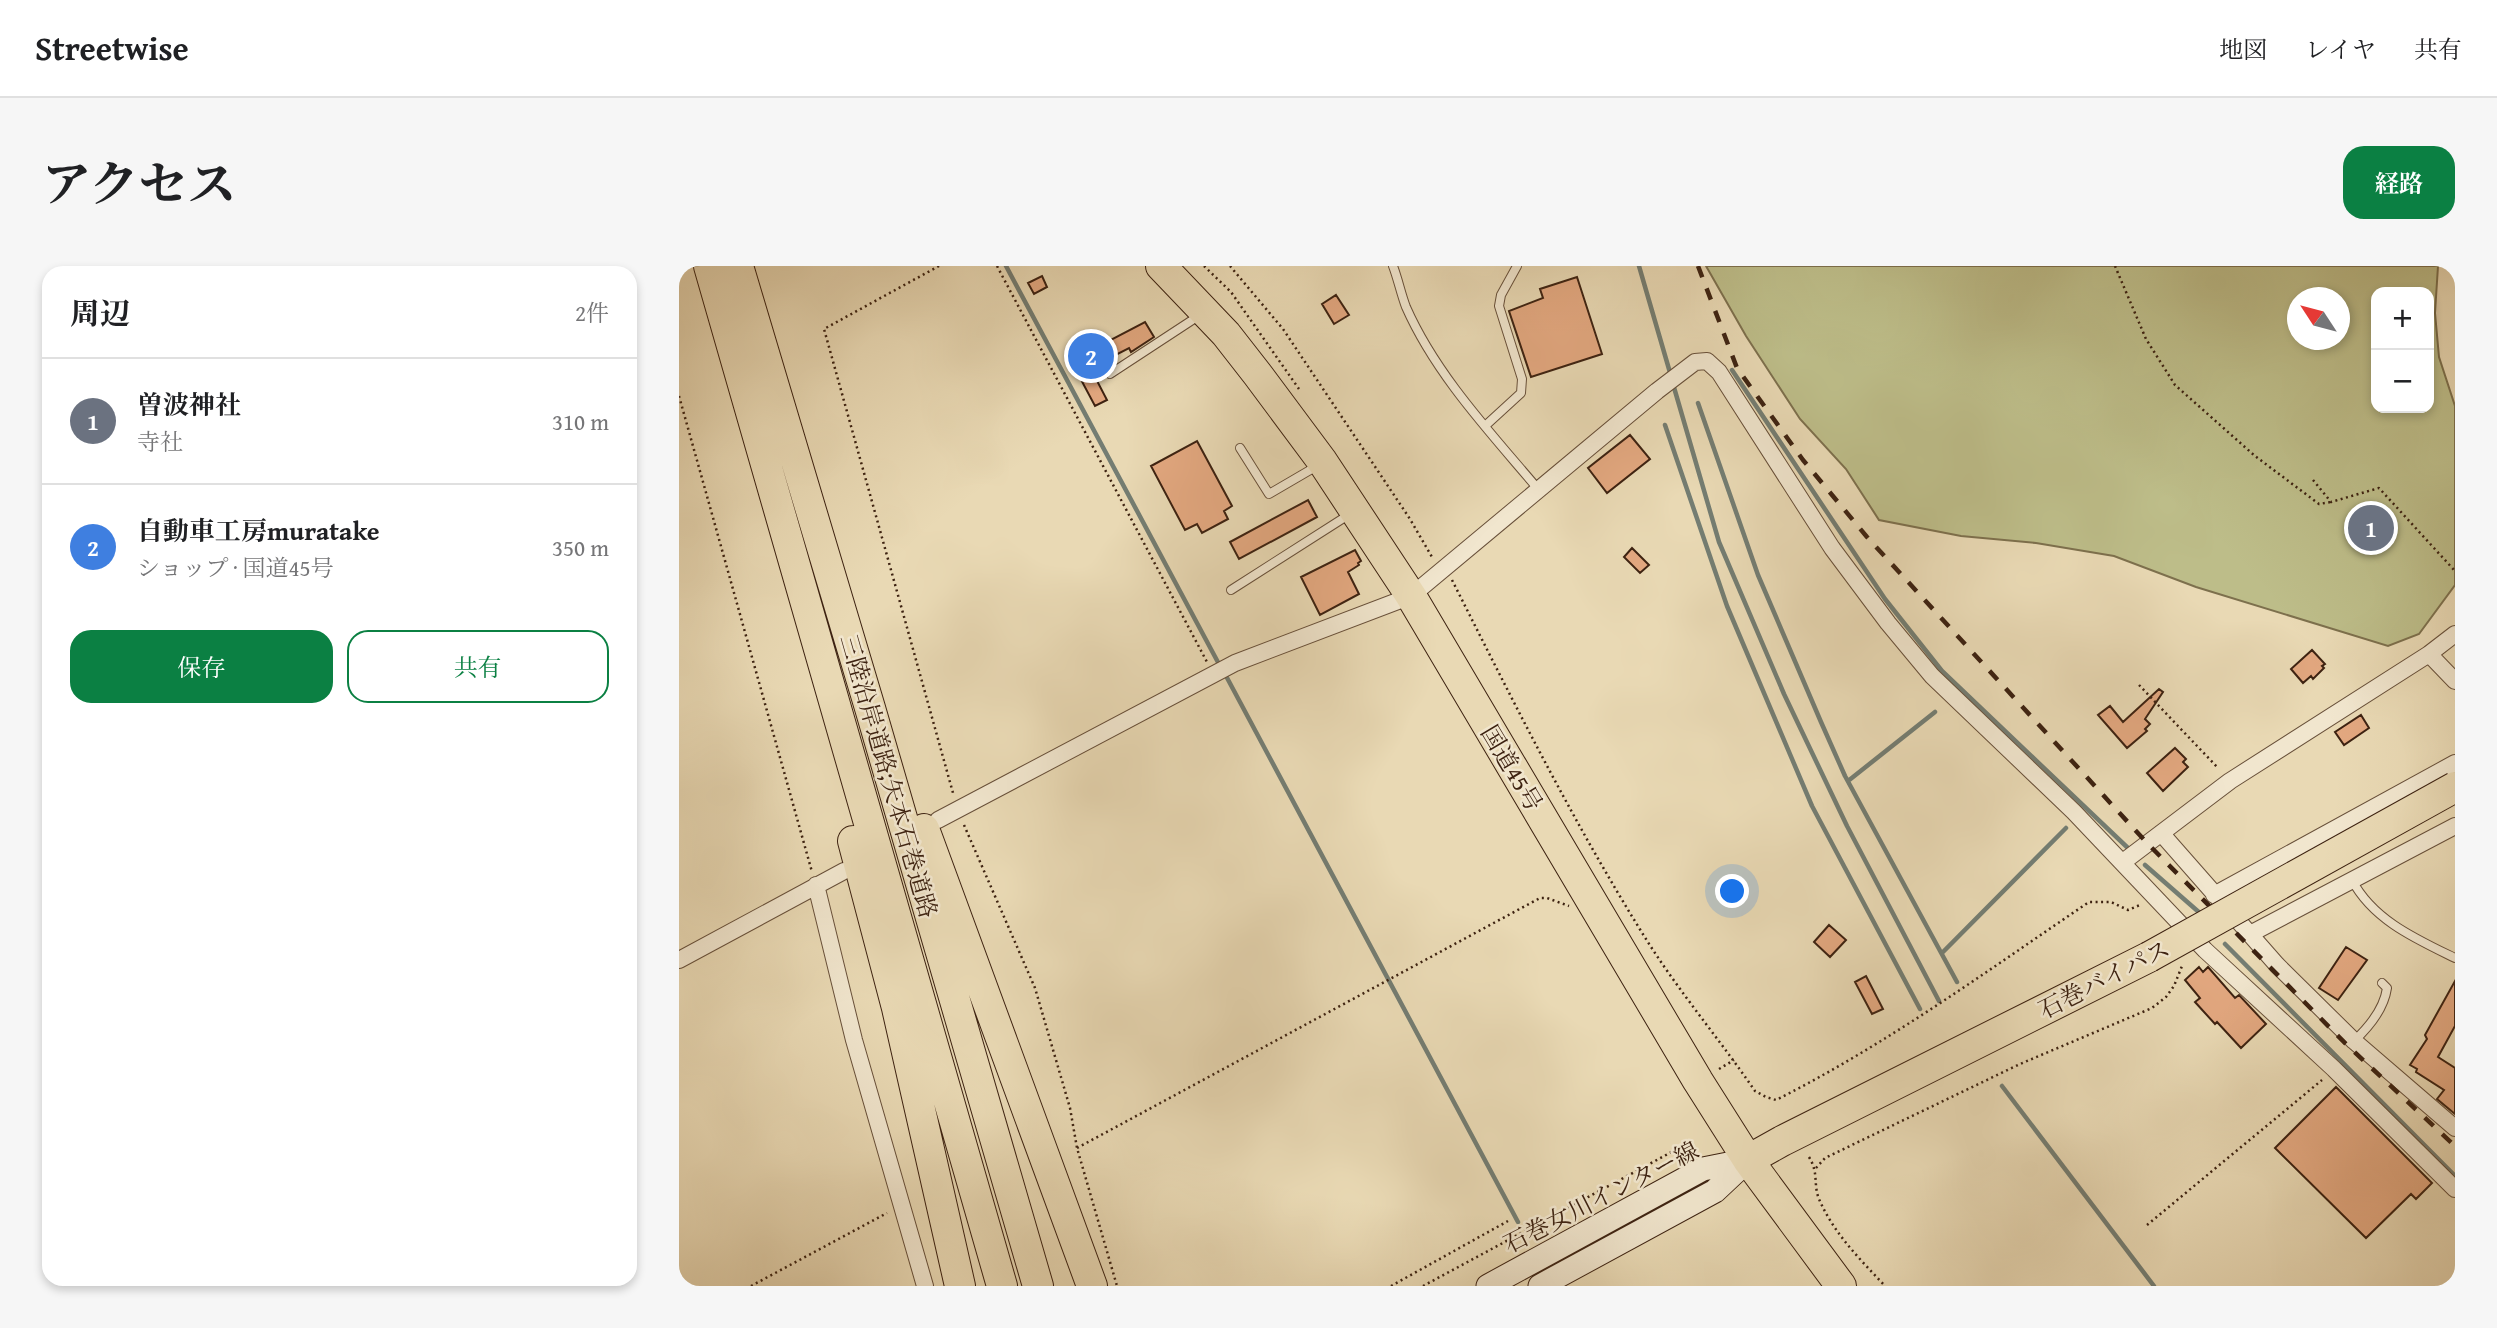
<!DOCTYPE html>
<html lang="ja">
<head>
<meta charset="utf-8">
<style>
	:root { --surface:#fff; --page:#f6f6f6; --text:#202124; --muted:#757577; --line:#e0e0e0; --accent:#0b8043 }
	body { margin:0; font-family:"Gentium Book Plus","Noto Serif JP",serif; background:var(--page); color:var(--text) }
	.controls { position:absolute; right:21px; top:21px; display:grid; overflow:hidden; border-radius:14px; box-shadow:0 4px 10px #0003 }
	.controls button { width:63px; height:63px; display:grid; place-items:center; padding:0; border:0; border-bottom:2px solid var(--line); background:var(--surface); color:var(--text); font:35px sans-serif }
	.compass { position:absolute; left:1608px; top:21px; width:63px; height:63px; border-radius:50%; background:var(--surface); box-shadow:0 4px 10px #0003; rotate:306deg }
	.you { position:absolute; left:1054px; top:626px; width:24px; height:24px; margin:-18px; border:5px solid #fff; border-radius:50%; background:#1a73e8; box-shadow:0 0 0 10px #1a73e833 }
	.badge { display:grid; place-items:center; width:46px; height:46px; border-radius:50%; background:var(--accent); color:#fff; font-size:23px; font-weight:700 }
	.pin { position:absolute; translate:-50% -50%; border:4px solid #fff; box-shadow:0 2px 7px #0006 }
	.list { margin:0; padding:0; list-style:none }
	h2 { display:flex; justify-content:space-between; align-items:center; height:91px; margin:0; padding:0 28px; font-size:30px }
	h2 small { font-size:23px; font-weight:400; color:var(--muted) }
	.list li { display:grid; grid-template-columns:46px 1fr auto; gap:21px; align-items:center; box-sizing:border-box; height:126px; padding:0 28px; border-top:2px solid var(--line) }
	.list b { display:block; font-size:26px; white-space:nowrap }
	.list p { margin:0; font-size:23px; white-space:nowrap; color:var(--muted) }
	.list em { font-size:23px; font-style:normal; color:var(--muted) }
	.actions { display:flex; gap:14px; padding:21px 28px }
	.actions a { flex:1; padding:16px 0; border:2px solid var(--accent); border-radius:21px; text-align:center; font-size:24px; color:var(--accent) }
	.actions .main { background:var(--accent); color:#fff }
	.map { position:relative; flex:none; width:1776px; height:1020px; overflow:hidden; border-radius:21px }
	header { display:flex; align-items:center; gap:42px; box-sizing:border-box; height:98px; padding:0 35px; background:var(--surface); border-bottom:2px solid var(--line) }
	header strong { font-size:33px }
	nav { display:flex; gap:38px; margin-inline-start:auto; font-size:24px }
	.intro { display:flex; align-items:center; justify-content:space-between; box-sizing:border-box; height:168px; padding:0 42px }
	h1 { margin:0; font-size:49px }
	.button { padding:18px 32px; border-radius:21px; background:var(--accent); color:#fff; font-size:24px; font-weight:700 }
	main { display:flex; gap:42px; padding:0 42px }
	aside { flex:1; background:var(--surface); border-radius:21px; box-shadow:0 4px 10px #0003 }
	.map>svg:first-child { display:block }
</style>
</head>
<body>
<header>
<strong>Streetwise</strong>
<nav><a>地図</a><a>レイヤ</a><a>共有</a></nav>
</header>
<div class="intro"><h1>アクセス</h1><a class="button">経路</a></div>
<main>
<aside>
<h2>周辺<small>2件</small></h2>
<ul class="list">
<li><span class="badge" style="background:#6b7280">1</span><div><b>曽波神社</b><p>寺社</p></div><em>310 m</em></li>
<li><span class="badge" style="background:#3f7fe0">2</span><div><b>自動車工房muratake</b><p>ショップ · 国道45号</p></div><em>350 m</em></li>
</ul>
<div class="actions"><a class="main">保存</a><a>共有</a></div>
</aside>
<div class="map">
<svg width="1776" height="1020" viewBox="0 0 1776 1020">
	<rect width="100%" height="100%" fill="#e9d9b4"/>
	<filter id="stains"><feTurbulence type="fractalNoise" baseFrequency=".00286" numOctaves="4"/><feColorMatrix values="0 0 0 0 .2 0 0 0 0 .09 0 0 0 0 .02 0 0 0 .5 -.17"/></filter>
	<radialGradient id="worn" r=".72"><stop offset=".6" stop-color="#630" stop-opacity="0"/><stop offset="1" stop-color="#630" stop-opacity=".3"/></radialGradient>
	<path fill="#bdbd89" stroke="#7d704d" stroke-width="2" fill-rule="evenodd" d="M1027,0H1759L1756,47L1760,91L1776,140V319L1740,368L1709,380L1517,321L1435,290L1357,277L1282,270L1200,254L1167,203L1121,153L1067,70ZM1697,26H1750V142H1697ZM1618,32H1660V74H1618Z"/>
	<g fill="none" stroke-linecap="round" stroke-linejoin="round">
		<path stroke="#747d72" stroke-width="4.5" d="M327,0L541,400
			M960,0L992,110
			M1053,104L1206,333L1263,405L1450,583
			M994,118L1040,276L1105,428L1168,560L1260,735
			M1019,137L1079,309L1142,456L1166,510L1278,716
			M986,159L1048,340L1133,540L1241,743
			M546,408L839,956
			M1169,515L1256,446
			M1466,599L1522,648
			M1546,678L1776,910
			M1263,687L1387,562
			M1323,820L1475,1020"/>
	</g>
	<path fill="#e3a880" stroke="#3d2211" stroke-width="2" d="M363,10L368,21L355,28L349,17Z
		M898,11L923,88L852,111L830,45L864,32L861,23Z
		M657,29L670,49L655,58L643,38Z
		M466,56L475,71L452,86L450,82L415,100L420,109L416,111L428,134L416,140L391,93L429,73L430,75Z
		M951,169L971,193L928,227L909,202Z
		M518,175L553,240L545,245L549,253L523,267L518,258L506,264L472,200Z
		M629,234L638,251L560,293L551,276Z
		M953,282L970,299L961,307L945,291Z
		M676,284L682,295L679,297L680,299L669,306L680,328L641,349L622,311Z
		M1633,384L1646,398L1643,400L1645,402L1634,413L1632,410L1624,417L1612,403Z
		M1480,423L1484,426L1466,453L1471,458L1466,463L1468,465L1448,482L1419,449L1431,440L1444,456Z
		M1682,449L1690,462L1665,479L1656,466Z
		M1496,482L1507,493L1504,496L1509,501L1484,525L1468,507Z
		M1150,659L1167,674L1151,691L1135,676Z
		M1667,681L1688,694L1659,734L1640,722Z
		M1520,701L1524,706L1529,701L1556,732L1560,729L1587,758L1562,782L1538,756L1536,758L1516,736L1521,732L1506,714Z
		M1187,710L1204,743L1193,748L1176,716Z
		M1776,715V760L1759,791L1776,802V848L1758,833L1765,824L1737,806L1738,803L1731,799L1748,773L1746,769Z
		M1657,821L1753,917L1737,933L1732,928L1687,972L1596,882Z"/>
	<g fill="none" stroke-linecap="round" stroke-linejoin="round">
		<g stroke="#68503a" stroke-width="10">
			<path id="lane" d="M714,0C719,13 722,28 727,41C757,109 811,166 859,223
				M431,108L521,49
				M806,160L842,127L843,113L820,40L822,29L838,0
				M561,182L590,228L638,200
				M552,324L671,248
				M1673,614C1694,654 1737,673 1776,692
				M1675,775C1690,761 1705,743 1708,722L1703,717"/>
		</g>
		<g stroke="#68503a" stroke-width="18">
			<path id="street" d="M1750,388L1776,415
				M259,554L556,397L732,330L978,125L1016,96L1028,95L1040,106L1153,282L1209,357L1253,410L1395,546L1526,684L1655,803L1776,923
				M1482,567L1598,699L1675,775L1776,862
				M1444,596L1551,515L1750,388L1776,368
				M137,619L175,774L246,1020
				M1535,629L1776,497
				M1571,668L1776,560
				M0,694L165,605"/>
		</g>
		<g stroke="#3d2211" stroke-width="25">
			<path id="secondary" d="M809,1020L1024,903L1069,894
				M861,1020L1036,925L1069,894"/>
		</g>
		<g stroke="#3d2211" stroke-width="32">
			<path id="highway" d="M30,0L323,1020
				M59,0L191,442L359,1020
				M482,0L547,68L579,109L643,195L732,330L1019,815L1069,894L1162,1020
				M245,563L413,1020
				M174,575L218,742L281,1020
				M1069,894L1103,875L1470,691"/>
		</g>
		<path stroke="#3d2211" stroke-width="2.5" stroke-dasharray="2 3.5" stroke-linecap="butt" d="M260,0L145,63L274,527
			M318,0L528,396
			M525,0L552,26L620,123
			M551,0L604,63L731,253L753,291
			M1436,0L1467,73L1496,119L1576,190L1640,238L1652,236
			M0,130L133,606
			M1634,214L1652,236L1700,222L1776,305
			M773,314C833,433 892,552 962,665C996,721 1039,771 1076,825L1087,831L1097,834C1208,778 1308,705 1410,636H1432L1449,644L1461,639
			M1460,419L1539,502
			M285,559L356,722L391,842L398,882L438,1020
			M1040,803L1055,794
			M398,882L861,632H868L890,640
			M1130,891C1140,907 1134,918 1140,933C1155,968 1181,993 1206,1020
			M1137,902L1146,892L1341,798L1473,742L1487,731L1495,720L1503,700
			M1468,959L1643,814
			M72,1020L208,947
			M712,1020L829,955
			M744,1020L1000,882"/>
		<use href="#lane" stroke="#f1e6ce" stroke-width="8"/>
		<use href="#street" stroke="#f1e6ce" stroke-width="16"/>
		<use href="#secondary" stroke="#f1e6ce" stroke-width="23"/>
		<use href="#highway" stroke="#e9d9b4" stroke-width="30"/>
		<path stroke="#3d2211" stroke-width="4.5" stroke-dasharray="12 12" stroke-linecap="butt" d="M1019,0L1058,102L1124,194L1188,271L1468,577L1668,779L1776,880"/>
		<g stroke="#3d2211" stroke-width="32" stroke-linecap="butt">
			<path id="highway-bridge" d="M1470,691L1776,521"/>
		</g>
		<use href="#highway-bridge" stroke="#e9d9b4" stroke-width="30"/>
	</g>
	<g text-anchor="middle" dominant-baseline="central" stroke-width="5" stroke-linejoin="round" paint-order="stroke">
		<g font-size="24" fill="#3d2211" stroke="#f1e6ce">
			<text transform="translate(833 502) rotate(59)">国道45号</text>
			<text transform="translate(210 510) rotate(74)">三陸沿岸道路;矢本石巻道路</text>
			<text transform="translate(1425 713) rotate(-27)">石巻バイパス</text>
			<text transform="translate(922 931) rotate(-27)">石巻女川インター線</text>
		</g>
	</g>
	<rect width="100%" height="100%" filter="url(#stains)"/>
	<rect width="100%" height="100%" fill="url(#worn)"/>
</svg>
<div class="controls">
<button>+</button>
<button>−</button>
</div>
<svg class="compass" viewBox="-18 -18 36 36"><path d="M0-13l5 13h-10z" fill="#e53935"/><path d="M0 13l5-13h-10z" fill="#757577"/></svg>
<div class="you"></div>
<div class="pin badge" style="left:1692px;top:262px;background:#6b7280">1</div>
<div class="pin badge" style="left:412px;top:90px;background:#3f7fe0">2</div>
</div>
</main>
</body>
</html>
